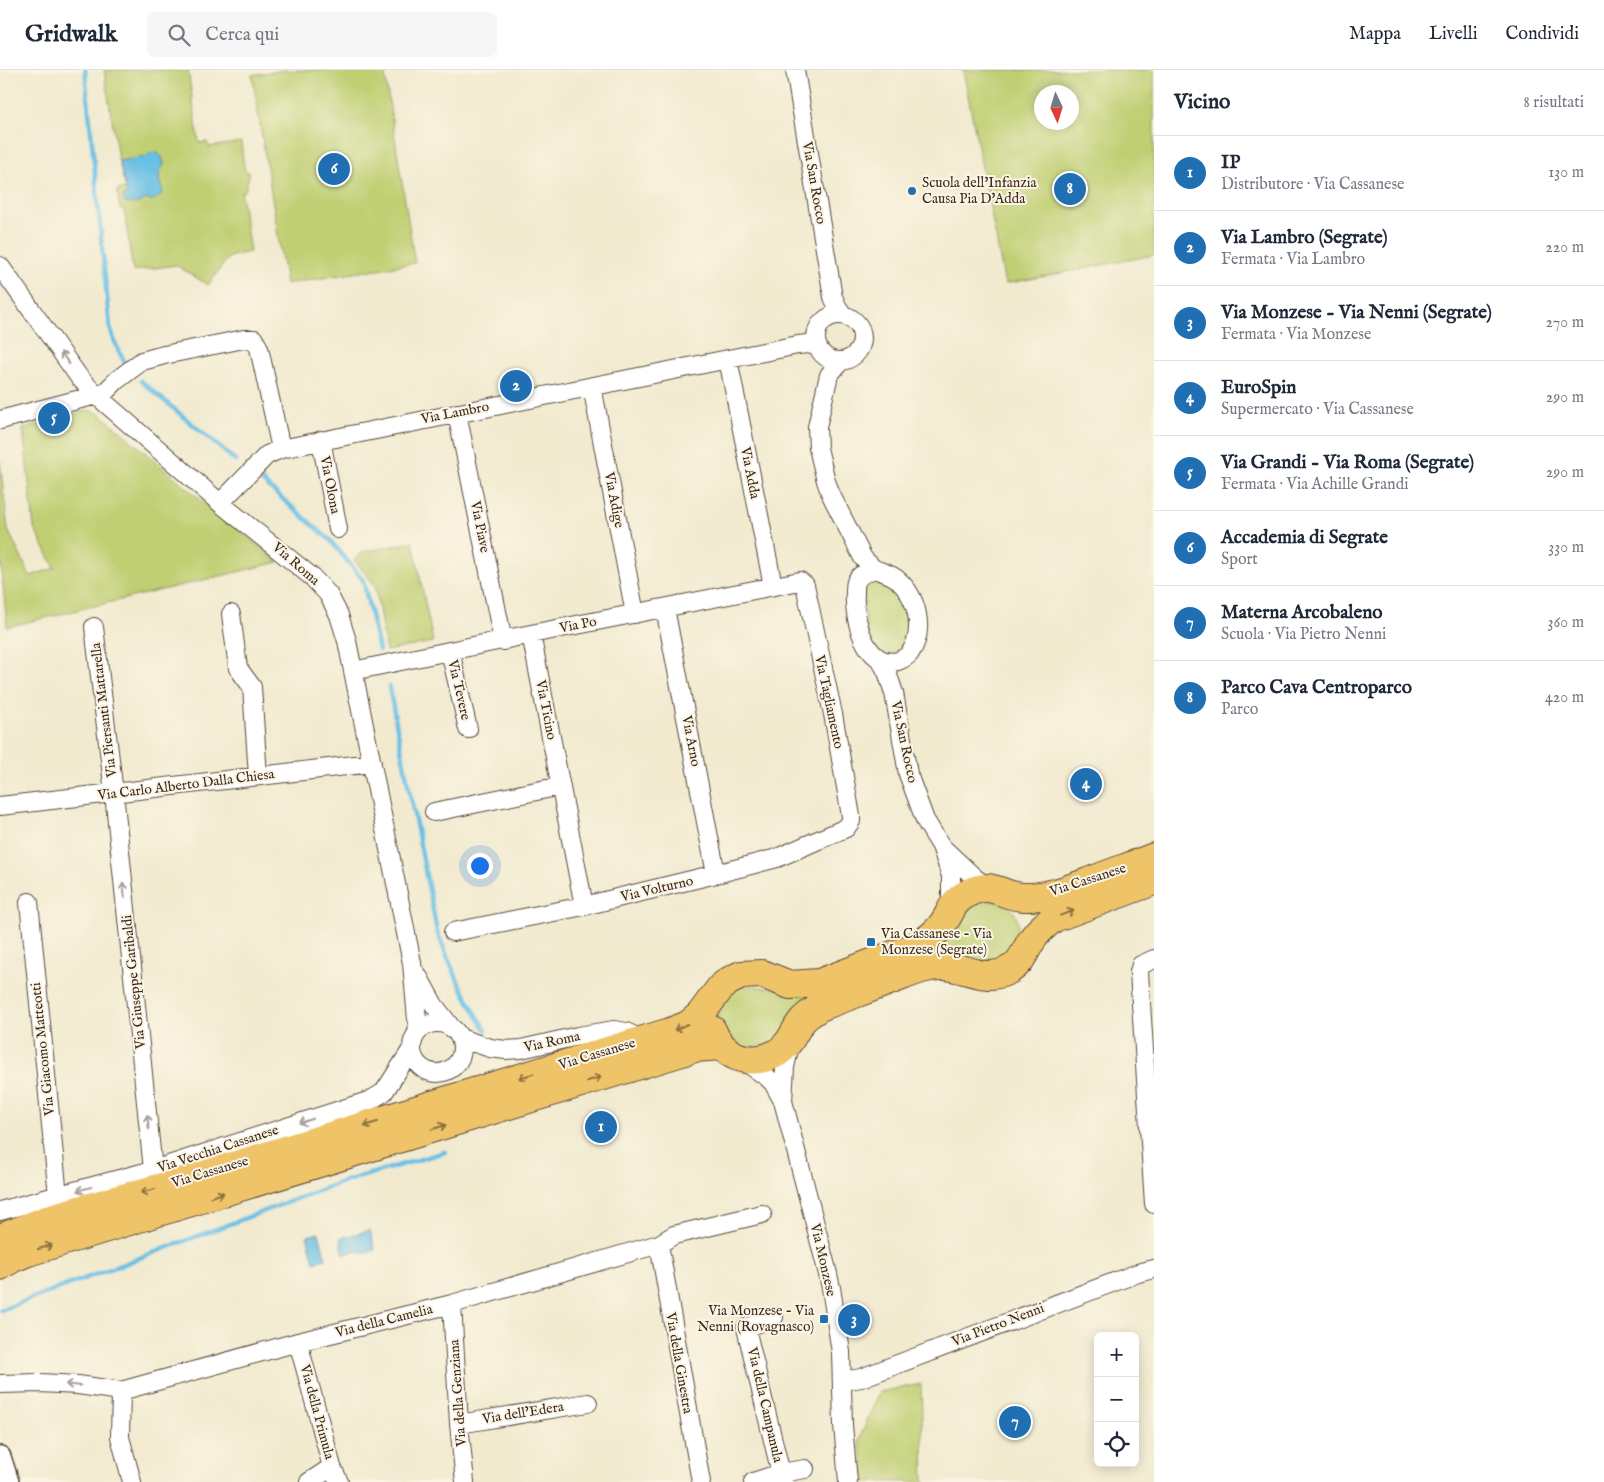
<!DOCTYPE html>
<html lang="it">
<head>
<meta charset="utf-8">
<style>
	:root { --surface:#fff; --page:#f6f6f7; --text:#1f2937; --muted:#747a83; --line:#e0e1e3; --accent:#1f6fb2 }
	body { margin:0; font-family:"IM FELL English",serif; background:var(--page); color:var(--text) }
	.controls { position:absolute; right:15px; bottom:15px; display:grid; overflow:hidden; border-radius:8px; box-shadow:0 2px 12px #0003 }
	.controls button { width:45px; height:45px; display:grid; place-items:center; padding:0; border:0; border-bottom:1px solid var(--line); background:var(--surface); color:var(--text); font:25px sans-serif }
	.compass { position:absolute; left:1034px; top:15px; width:45px; height:45px; border-radius:50%; background:var(--surface); box-shadow:0 2px 12px #0003; rotate:176deg }
	.you { position:absolute; left:479px; top:795px; width:18px; height:18px; margin:-12px; border:4px solid #fff; border-radius:50%; background:#1a73e8; box-shadow:0 0 0 8px #1a73e833 }
	.badge { display:grid; place-items:center; width:32px; height:32px; border-radius:50%; background:var(--accent); color:#fff; font-size:16px; font-weight:700 }
	.pin { position:absolute; translate:-50% -50%; border:2px solid #fff; box-shadow:0 1px 5px #0006 }
	.list { margin:0; padding:0; list-style:none }
	h2 { display:flex; justify-content:space-between; align-items:center; height:65px; margin:0; padding:0 20px; font-size:21px }
	h2 small { font-size:16px; font-weight:400; color:var(--muted) }
	.list li { display:grid; grid-template-columns:32px 1fr auto; gap:15px; align-items:center; box-sizing:border-box; height:75px; padding:0 20px; border-top:1px solid var(--line) }
	.list b { display:block; font-size:19px; white-space:nowrap }
	.list p { margin:0; font-size:16px; white-space:nowrap; color:var(--muted) }
	.list em { font-size:16px; font-style:normal; color:var(--muted) }
	.icon { flex:none; width:28px; height:28px; fill:none; stroke:currentColor; stroke-width:2; stroke-linecap:round; stroke-linejoin:round }
	.map { position:relative; flex:none; width:1154px; height:1412px; overflow:hidden }
	header { display:flex; align-items:center; gap:30px; box-sizing:border-box; height:70px; padding:0 25px; background:var(--surface); border-bottom:1px solid var(--line) }
	header strong { font-size:24px }
	nav { display:flex; gap:28px; margin-inline-start:auto; font-size:18px }
	.search { width:350px; height:45px; background:var(--page); display:flex; align-items:center; gap:12px; box-sizing:border-box; padding:0 18px; border-radius:8px; color:var(--muted); font-size:19px }
	main { display:flex }
	aside { flex:1; background:var(--surface) }
	.map>svg:first-child { display:block }
</style>
</head>
<body>
<header>
<strong>Gridwalk</strong>
<div class="search"><svg class="icon" aria-label="search" viewBox="0 0 24 24"><circle cx="10" cy="10" r="6"/><path d="M15 15l6 6"/></svg>Cerca qui</div>
<nav><a>Mappa</a><a>Livelli</a><a>Condividi</a></nav>
</header>
<main>
<div class="map">
<svg width="1154" height="1412" viewBox="0 0 1154 1412">
	<rect width="100%" height="100%" fill="#fcf5e5"/>
	<filter id="ink" filterUnits="userSpaceOnUse"><feTurbulence type="fractalNoise" baseFrequency=".02" numOctaves="2"/><feDisplacementMap in="SourceGraphic" scale="10" xChannelSelector="R" yChannelSelector="G"/><feConvolveMatrix kernelMatrix="1 2 1 2 8 2 1 2 1" color-interpolation-filters="sRGB"/></filter>
	<filter id="wash" filterUnits="userSpaceOnUse"><feTurbulence type="fractalNoise" baseFrequency=".0096" numOctaves="4" result="noise"/><feDisplacementMap in="SourceGraphic" scale="20" xChannelSelector="R" yChannelSelector="G"/><feGaussianBlur stdDeviation="1.12" result="paint"/><feColorMatrix in="noise" values="0 0 0 0 0 0 0 0 0 0 0 0 0 0 0 0 0 1.4 0 .05"/><feComposite in="paint" operator="in"/></filter>
	<g filter="url(#wash)">
		<rect width="100%" height="100%" fill="#f1eacf"/>
		<path fill="#bfcf72" stroke="#7d7c48" fill-rule="evenodd" d="M104,0H188L199,73L207,72L209,77L241,72L244,98L248,102L249,106L245,121L241,123L250,182L235,185L228,188L208,215L176,195L133,201L124,140L120,139L117,120L126,119L118,88Z
			M284,0H384L415,193L286,214L252,5Z
			M963,0H1154V185L1005,214ZM1042,22H1072V52H1042Z
			M89,340L100,344L207,435L279,492L7,557L0,482V391L8,460L30,506L55,498L34,458L23,359Z
			M413,472L433,572L386,581L375,515L354,490L363,482Z
			M875,511C879,512 886,514 889,517C903,529 913,562 906,579L884,588L867,565L862,520L866,513Z
			M977,829C985,830 1002,832 1007,835C1027,849 1017,882 997,888C986,892 978,887 967,886C958,886 949,888 940,889L776,974L740,979L718,952L720,934L735,915L810,921Z
			M921,1314L924,1412H866L859,1370L879,1322Z"/>
		<path fill="#68bfe5" stroke="#527482" d="M156,82L162,87L164,94C156,107 159,110 163,123C158,128 153,132 146,129C135,136 136,133 125,133L123,127L127,124L119,91L146,87L150,83Z
			M370,1160L375,1180L362,1183L361,1180L344,1184L340,1168Z
			M319,1163L326,1189L314,1192L307,1166Z"/>
		<g fill="none" stroke-linecap="round" stroke-linejoin="round">
			<path stroke="#68bfe5" stroke-width="4.5" d="M85,0L110,258L116,275L125,293
				M141,311L236,391
				M262,411L330,470L363,510L379,580
				M389,617L437,861C450,897 465,928 486,960
				M1,1240L339,1113L445,1082"/>
		</g>
	</g>
	<g filter="url(#ink)">
		<g fill="none" stroke-linecap="round" stroke-linejoin="round">
			<g stroke="#564739" stroke-width="20">
				<path id="minor" d="M795,0L833,227L837,236L843,245
					M0,196L79,307L96,325L220,433L312,507L328,524L339,545L347,571L412,893L418,961
					M816 268a23 23 0 1 1 46 0a23 23 0 1 1-46 0Z
					M728,289L773,516
					M841,291L829,305L825,322L817,357L818,378L826,411L831,425L863,488L874,499
					M592,316L635,544
					M457,343L503,571
					M0,350L104,323L117,310L142,291L164,285L244,269H254L259,278L281,379
					M321,370L338,459
					M220,433L267,385L281,379L798,275L808,274L818,277
					M874,499C882,502 892,504 898,510C918,528 925,561 910,583C907,587 903,589 898,591C865,599 853,547 855,523C855,520 855,515 856,512C859,504 867,502 874,499Z
					M665,538L716,804
					M231,544L238,598L252,617L258,706
					M94,557L114,723L153,1100
					M531,564L584,836
					M450,581L468,659
					M880,589L887,602L894,623L908,704L925,750L941,776L951,806V838
					M353,601L531,564L800,511L805,515L833,644L851,746V751L846,758L777,788L716,804L584,836L453,862
					M0,736L372,693
					M434,742L561,716
					M943,778L975,808L989,818
					M29,832L58,1126
					M1154,889L1141,895L1139,902L1154,1134
					M417,904L434,935L451,957
					M412 978a25 25 0 1 1 50 0a25 25 0 1 1-50 0Z
					M460,968L490,978L506,980L521,979L578,966L614,960L626,962L643,970
					M741,989L767,1007L773,1013L783,1031L827,1200L831,1218L841,1282L843,1355L848,1412
					M783,1031L785,997L791,970
					M0,1141L153,1100L371,1030L384,1022L411,980
					M659,1174L701,1412
					M452,1234L459,1354L465,1412
					M774,1247L746,1258L783,1412
					M298,1272L332,1397L339,1412
					M843,1311L861,1308L1138,1203L1154,1199
					M0,1314L40,1313L78,1315L121,1321L298,1272L452,1234L659,1174L674,1165L762,1144
					M121,1321L120,1367L132,1412
					M459,1354L588,1333
					M309,1412L332,1397
					M753,1412L781,1403L805,1399"/>
			</g>
			<g stroke="#564739" stroke-width="24">
				<path id="tertiary" d="M0,1387L8,1412"/>
			</g>
			<g stroke="#564739" stroke-width="30">
				<path id="primary" d="M712,960C717,973 726,982 738,987C755,993 776,988 787,974C793,967 796,958 802,951C807,945 814,941 820,937C843,928 866,920 889,911C906,905 925,895 944,896C966,897 984,912 1007,901C1021,894 1023,885 1030,873C1036,862 1045,855 1054,848L1154,811
					M0,1168L54,1147L187,1110L670,962L688,955L700,945L721,917L729,911L741,905L762,904L790,915L819,913L919,875C928,869 935,864 942,855C952,842 951,832 968,823C992,810 1001,826 1023,827C1047,828 1071,818 1093,810C1113,802 1134,795 1154,787
					M0,1196L13,1188L28,1182L695,978L721,976"/>
			</g>
			<use href="#minor" stroke="#fff" stroke-width="18"/>
			<use href="#tertiary" stroke="#fff" stroke-width="21"/>
			<use href="#primary" stroke="#efc469" stroke-width="28"/>
		</g>
		<defs><path id="oneway-shaft" d="M-6 0H5M1.5-3L5.5 0L1.5 3" fill="none" stroke-width="1.6" stroke-linecap="round" stroke-linejoin="round" transform="scale(1.25)"/></defs>
		<g stroke="#a79f9a">
			<use href="#oneway-shaft" transform="translate(65 288) rotate(-125)"/>
			<use href="#oneway-shaft" transform="translate(124 820) rotate(-96)"/>
			<use href="#oneway-shaft" transform="translate(306 1051) rotate(162)"/>
			<use href="#oneway-shaft" transform="translate(148 1052) rotate(-96)"/>
			<use href="#oneway-shaft" transform="translate(84 1119) rotate(165)"/>
			<use href="#oneway-shaft" transform="translate(73 1315) rotate(-175)"/>
		</g>
		<g stroke="#8c6f40">
			<use href="#oneway-shaft" transform="translate(1067 843) rotate(-20)"/>
			<use href="#oneway-shaft" transform="translate(681 957) rotate(156)"/>
			<use href="#oneway-shaft" transform="translate(526 1006) rotate(163)"/>
			<use href="#oneway-shaft" transform="translate(594 1009) rotate(-17)"/>
			<use href="#oneway-shaft" transform="translate(371 1054) rotate(163)"/>
			<use href="#oneway-shaft" transform="translate(439 1057) rotate(-17)"/>
			<use href="#oneway-shaft" transform="translate(148 1121) rotate(165)"/>
			<use href="#oneway-shaft" transform="translate(217 1125) rotate(-17)"/>
			<use href="#oneway-shaft" transform="translate(45 1177) rotate(-17)"/>
		</g>
	</g>
	<g fill="#1f6fb2" stroke="#fcf5e5" stroke-width="2">
		<circle cx="912" cy="121" r="5"/>
		<rect x="866" y="867" width="10" height="10" rx="2.5"/>
		<rect x="819" y="1244" width="10" height="10" rx="2.5"/>
	</g>
	<g text-anchor="middle" dominant-baseline="central" stroke-width="4" stroke-linejoin="round" paint-order="stroke">
		<g font-size="14" fill="#3b2a1e" stroke="#fcf5e5">
			<text transform="translate(814 113) rotate(80)">Via San Rocco</text>
			<text transform="translate(455 343) rotate(-11)">Via Lambro</text>
			<text transform="translate(750 403) rotate(79)">Via Adda</text>
			<text transform="translate(330 415) rotate(79)">Via Olona</text>
			<text transform="translate(614 430) rotate(79)">Via Adige</text>
			<text transform="translate(480 457) rotate(79)">Via Piave</text>
			<text transform="translate(296 494) rotate(41)">Via Roma</text>
			<text transform="translate(578 555) rotate(-11)">Via Po</text>
			<text transform="translate(459 620) rotate(77)">Via Tevere</text>
			<text transform="translate(829 632) rotate(78)">Via Tagliamento</text>
			<text transform="translate(104 640) rotate(-97)">Via Piersanti Mattarella</text>
			<text transform="translate(546 640) rotate(79)">Via Ticino</text>
			<text transform="translate(691 671) rotate(79)">Via Arno</text>
			<text transform="translate(904 672) rotate(78)">Via San Rocco</text>
			<text transform="translate(186 715) rotate(-7)">Via Carlo Alberto Dalla Chiesa</text>
			<text transform="translate(1088 810) rotate(-18)">Via Cassanese</text>
			<text transform="translate(657 819) rotate(-13)">Via Volturno</text>
			<text transform="translate(134 912) rotate(-96)">Via Giuseppe Garibaldi</text>
			<text transform="translate(552 972) rotate(-12)">Via Roma</text>
			<text transform="translate(43 979) rotate(-96)">Via Giacomo Matteotti</text>
			<text transform="translate(597 984) rotate(-17)">Via Cassanese</text>
			<text transform="translate(218 1079) rotate(-18)">Via Vecchia Cassanese</text>
			<text transform="translate(210 1102) rotate(-17)">Via Cassanese</text>
			<text transform="translate(823 1190) rotate(77)">Via Monzese</text>
			<text transform="translate(384 1251) rotate(-14)">Via della Camelia</text>
			<text transform="translate(998 1255) rotate(-21)">Via Pietro Nenni</text>
			<text transform="translate(679 1293) rotate(80)">Via della Ginestra</text>
			<text transform="translate(458 1323) rotate(-94)">Via della Genziana</text>
			<text transform="translate(765 1335) rotate(77)">Via della Campanula</text>
			<text transform="translate(317 1342) rotate(75)">Via della Primula</text>
			<text transform="translate(523 1343) rotate(-9)">Via dell'Edera</text>
		</g>
		<g font-size="14" fill="#3b2a1e" stroke="#fcf5e5" text-anchor="start">
			<text x="922" y="113">Scuola dell'Infanzia<tspan x="922" dy="16">Causa Pia D'Adda</tspan></text>
			<text x="881" y="864">Via Cassanese - Via<tspan x="881" dy="16">Monzese (Segrate)</tspan></text>
			<text x="814" y="1241" text-anchor="end">Via Monzese - Via<tspan x="814" dy="16">Nenni (Rovagnasco)</tspan></text>
		</g>
	</g>
</svg>
<div class="controls">
<button>+</button>
<button>−</button>
<button><svg class="icon" aria-label="locate" viewBox="0 0 24 24"><circle cx="12" cy="12" r="6"/><path d="M12 2v4M12 18v4M2 12h4M18 12h4"/></svg></button>
</div>
<svg class="compass" viewBox="-18 -18 36 36"><path d="M0-13l5 13h-10z" fill="#e53935"/><path d="M0 13l5-13h-10z" fill="#747a83"/></svg>
<div class="you"></div>
<div class="pin badge" style="left:601px;top:1057px">1</div>
<div class="pin badge" style="left:516px;top:316px">2</div>
<div class="pin badge" style="left:854px;top:1250px">3</div>
<div class="pin badge" style="left:1086px;top:714px">4</div>
<div class="pin badge" style="left:54px;top:348px">5</div>
<div class="pin badge" style="left:334px;top:99px">6</div>
<div class="pin badge" style="left:1015px;top:1352px">7</div>
<div class="pin badge" style="left:1070px;top:119px">8</div>
</div>
<aside>
<h2>Vicino<small>8 risultati</small></h2>
<ul class="list">
<li><span class="badge">1</span><div><b>IP</b><p>Distributore · Via Cassanese</p></div><em>130 m</em></li>
<li><span class="badge">2</span><div><b>Via Lambro (Segrate)</b><p>Fermata · Via Lambro</p></div><em>220 m</em></li>
<li><span class="badge">3</span><div><b>Via Monzese - Via Nenni (Segrate)</b><p>Fermata · Via Monzese</p></div><em>270 m</em></li>
<li><span class="badge">4</span><div><b>EuroSpin</b><p>Supermercato · Via Cassanese</p></div><em>290 m</em></li>
<li><span class="badge">5</span><div><b>Via Grandi - Via Roma (Segrate)</b><p>Fermata · Via Achille Grandi</p></div><em>290 m</em></li>
<li><span class="badge">6</span><div><b>Accademia di Segrate</b><p>Sport</p></div><em>330 m</em></li>
<li><span class="badge">7</span><div><b>Materna Arcobaleno</b><p>Scuola · Via Pietro Nenni</p></div><em>360 m</em></li>
<li><span class="badge">8</span><div><b>Parco Cava Centroparco</b><p>Parco</p></div><em>420 m</em></li>
</ul>
</aside>
</main>
</body>
</html>
